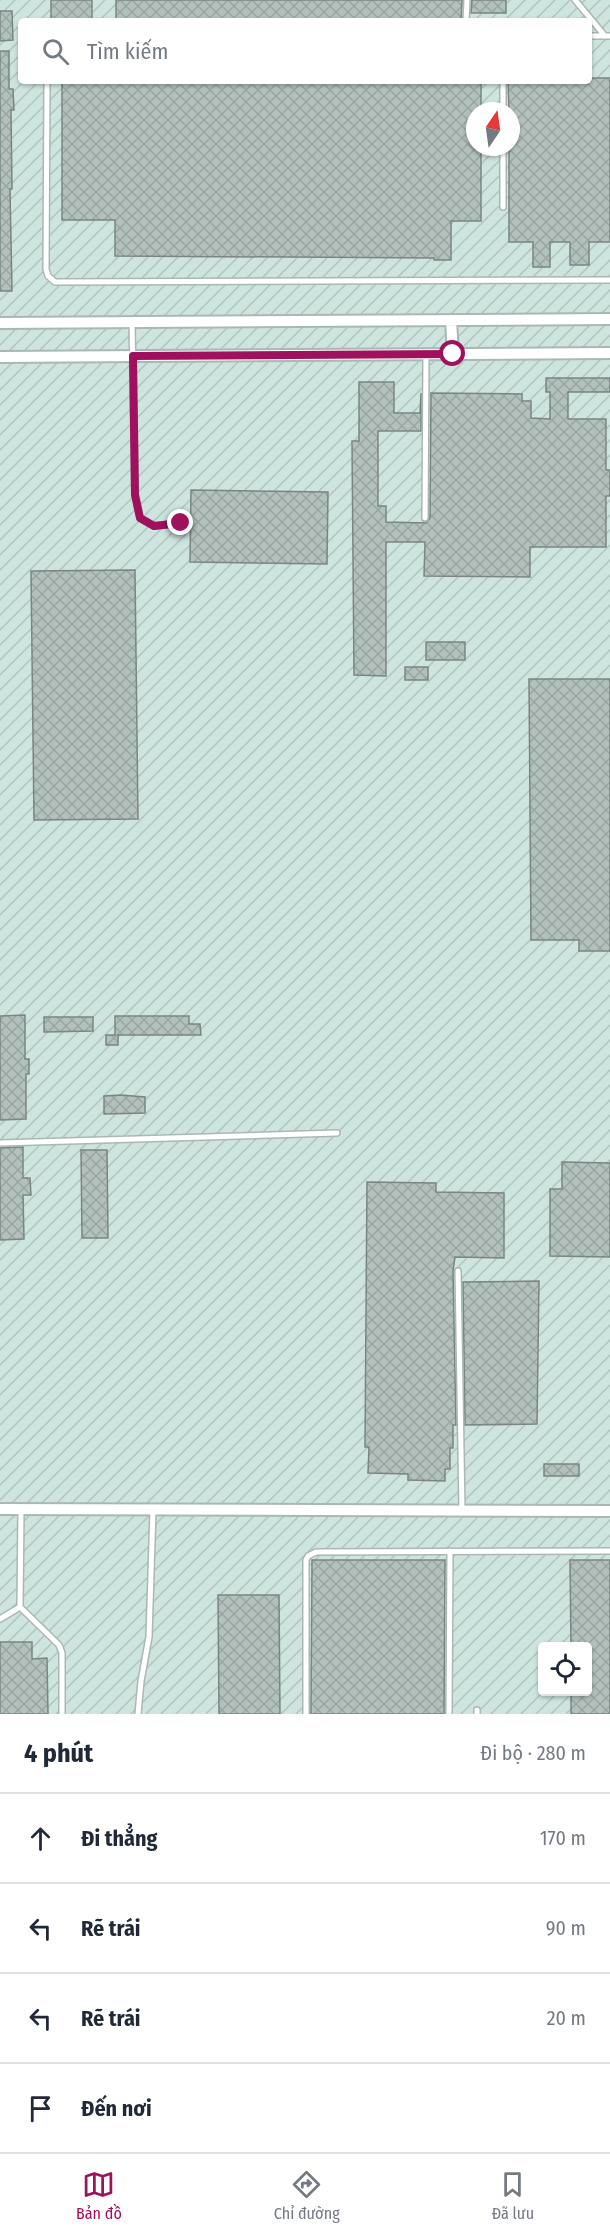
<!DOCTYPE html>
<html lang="vi">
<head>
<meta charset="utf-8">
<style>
	:root { --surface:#fff; --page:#f2f2f3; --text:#1f2937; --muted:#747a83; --line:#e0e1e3; --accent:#9f115c }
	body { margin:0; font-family:"Fira Sans Condensed",sans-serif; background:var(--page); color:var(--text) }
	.controls { position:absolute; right:18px; bottom:18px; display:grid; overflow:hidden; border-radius:6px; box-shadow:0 2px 4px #0004 }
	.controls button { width:54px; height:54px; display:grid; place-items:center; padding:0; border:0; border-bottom:2px solid var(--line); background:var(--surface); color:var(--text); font:30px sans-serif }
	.compass { position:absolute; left:466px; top:102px; width:54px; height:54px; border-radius:50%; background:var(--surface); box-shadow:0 2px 4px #0004; rotate:13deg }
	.stop { position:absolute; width:18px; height:18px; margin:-14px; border:4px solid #9f115c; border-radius:50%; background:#fff }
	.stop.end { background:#9f115c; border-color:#fff; box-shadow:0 2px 6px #0008 }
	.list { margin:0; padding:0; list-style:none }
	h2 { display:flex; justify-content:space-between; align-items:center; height:78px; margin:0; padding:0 24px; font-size:26px }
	h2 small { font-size:20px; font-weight:400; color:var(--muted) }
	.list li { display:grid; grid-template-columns:39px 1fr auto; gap:18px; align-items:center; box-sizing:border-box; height:90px; padding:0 24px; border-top:2px solid var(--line) }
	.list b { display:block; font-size:22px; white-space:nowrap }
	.list em { font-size:20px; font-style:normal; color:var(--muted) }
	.icon { flex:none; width:33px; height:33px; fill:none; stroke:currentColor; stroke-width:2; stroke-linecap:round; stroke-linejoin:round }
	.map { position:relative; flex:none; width:610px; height:1714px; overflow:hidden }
	.search { position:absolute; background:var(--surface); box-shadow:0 2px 4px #0004; left:18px; right:18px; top:18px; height:66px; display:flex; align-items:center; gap:15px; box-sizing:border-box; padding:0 21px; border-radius:6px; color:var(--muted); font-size:22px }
	.sheet { height:438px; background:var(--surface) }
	nav { display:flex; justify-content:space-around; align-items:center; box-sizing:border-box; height:84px; border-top:2px solid var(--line); background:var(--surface); font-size:16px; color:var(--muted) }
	nav a { display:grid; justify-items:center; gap:3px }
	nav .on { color:var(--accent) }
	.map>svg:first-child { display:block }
</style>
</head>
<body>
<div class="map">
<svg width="610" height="1714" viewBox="0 0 610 1714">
	<defs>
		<pattern id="industrial-furrows" width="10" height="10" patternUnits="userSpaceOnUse" patternTransform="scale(1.5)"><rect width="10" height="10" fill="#cee5df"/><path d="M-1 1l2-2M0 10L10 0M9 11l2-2" fill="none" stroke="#b0c4be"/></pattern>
		<pattern id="building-cross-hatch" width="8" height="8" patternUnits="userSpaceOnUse" patternTransform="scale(1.5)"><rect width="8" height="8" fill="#b3c1bd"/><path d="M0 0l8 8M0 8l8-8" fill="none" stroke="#99a5a1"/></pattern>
	</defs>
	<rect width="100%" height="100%" fill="#e0efeb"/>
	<path fill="url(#industrial-furrows)" fill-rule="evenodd" d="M0,0H610V1714H0ZM21,21H589V81H21ZM475,111H511V147H475ZM542,1646H588V1692H542Z"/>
	<path fill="url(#building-cross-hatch)" stroke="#798682" stroke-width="1.5" d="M51,0H92V20H51Z
		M116,0H462L461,20L116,21Z
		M472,0H506V13H471Z
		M0,11H12L13,40L0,41Z
		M0,51H9V89H13L14,110H11L12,189H10L12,291H0Z
		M589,78H610V242H589V265H570V242H550V267H533V242H509V147H511V111H509L508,81H589Z
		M62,81H481V111H475V147H481V221H451V260H434V258L115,256V220H62Z
		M546,378H610V392H568V419H606V470H610V496H606V547H530V577L424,576L425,542H386V676L354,675L352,441H359V382H394V413H420L421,393V431H378V506H386V522L426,523L430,518L431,393L522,394V401H531V418L550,419V392H546Z
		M191,490L328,492L327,564L190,562Z
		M135,570L138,819L34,820L31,571Z
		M426,642H465V660H426Z
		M405,667H428V680H405Z
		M529,679H610V951H579V940H531Z
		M25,1015V1059H29V1074H26V1119L0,1120V1016Z
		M115,1016H189V1024H200L201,1035H118V1045H106V1035H115Z
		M44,1017H93V1031L44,1032Z
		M121,1095L145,1097V1113L104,1114V1096Z
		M23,1147V1178H30L31,1195H23L24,1239L0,1240V1148Z
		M81,1150H107L108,1238H82Z
		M562,1162L610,1163V1257L550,1256V1189H562Z
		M367,1182L436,1183V1192L504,1193V1258L455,1257L453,1271L456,1425H453V1448H450V1469H445V1481L408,1480V1474L368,1473L369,1447H365Z
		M539,1281L537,1424L465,1425L463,1282Z
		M544,1464H579V1476H544Z
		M312,1560H445L444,1714H311Z
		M570,1560H610V1714H571V1692H588V1647H571Z
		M218,1595H279L280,1714H219Z
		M0,1642H32V1659L47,1658L48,1714H0Z"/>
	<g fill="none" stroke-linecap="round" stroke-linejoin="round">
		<g stroke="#aab8b4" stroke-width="8">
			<path id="lane" d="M575,0L605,36
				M466,21L467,0
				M589,36H610
				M47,81L46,269L48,276L55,282L610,280
				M503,81V111
				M503,147V207
				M132,322L135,494L140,518L154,526L181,523
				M425,518L426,355
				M0,1143L337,1133
				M458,1271L462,1511
				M21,1509L20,1607L59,1645L62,1653V1714
				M0,1619L20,1607
				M138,1714L141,1681L149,1637L153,1510
				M306,1714V1560L308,1556L316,1552L610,1551
				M449,1714L450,1551
				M477,1714V1710"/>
		</g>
		<g stroke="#aab8b4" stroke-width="14">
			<path id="street" d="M451,320L453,354
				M0,323L610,319
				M0,357L610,353
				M0,1509L610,1511"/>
		</g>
		<use href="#lane" stroke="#fff" stroke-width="5"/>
		<use href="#street" stroke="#fff" stroke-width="10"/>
	</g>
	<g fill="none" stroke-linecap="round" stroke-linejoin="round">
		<path stroke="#9f115c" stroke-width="8" d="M181,523L154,526L140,518L135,495L133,356L453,354"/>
	</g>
</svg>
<div class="controls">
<button><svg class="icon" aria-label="locate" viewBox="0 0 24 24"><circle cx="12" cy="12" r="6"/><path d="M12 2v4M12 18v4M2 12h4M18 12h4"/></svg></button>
</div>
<svg class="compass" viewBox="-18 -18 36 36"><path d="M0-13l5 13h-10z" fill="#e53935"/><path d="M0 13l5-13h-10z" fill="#747a83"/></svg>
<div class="stop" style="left:453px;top:354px"></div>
<div class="stop end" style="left:181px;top:523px"></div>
<div class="search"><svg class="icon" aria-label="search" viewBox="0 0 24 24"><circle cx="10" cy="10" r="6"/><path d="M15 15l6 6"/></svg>Tìm kiếm</div>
</div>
<section class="sheet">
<h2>4 phút<small>Đi bộ · 280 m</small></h2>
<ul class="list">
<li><svg class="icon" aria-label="ahead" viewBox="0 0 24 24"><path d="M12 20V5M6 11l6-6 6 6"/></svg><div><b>Đi thẳng</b></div><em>170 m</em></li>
<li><svg class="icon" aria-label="left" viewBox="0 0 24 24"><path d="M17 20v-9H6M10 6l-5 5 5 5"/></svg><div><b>Rẽ trái</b></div><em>90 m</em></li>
<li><svg class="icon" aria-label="left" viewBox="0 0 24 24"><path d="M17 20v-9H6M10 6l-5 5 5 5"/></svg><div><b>Rẽ trái</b></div><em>20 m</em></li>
<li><svg class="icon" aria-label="arrive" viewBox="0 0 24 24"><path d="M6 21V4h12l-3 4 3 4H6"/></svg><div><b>Đến nơi</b></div></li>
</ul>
</section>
<nav>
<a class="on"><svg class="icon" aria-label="map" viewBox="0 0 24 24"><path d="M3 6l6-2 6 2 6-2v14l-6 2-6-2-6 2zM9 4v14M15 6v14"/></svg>Bản đồ</a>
<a><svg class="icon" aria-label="directions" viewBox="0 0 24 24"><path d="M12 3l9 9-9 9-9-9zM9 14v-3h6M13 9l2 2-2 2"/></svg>Chỉ đường</a>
<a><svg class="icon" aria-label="saved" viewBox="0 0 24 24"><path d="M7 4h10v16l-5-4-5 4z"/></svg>Đã lưu</a>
</nav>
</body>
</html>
